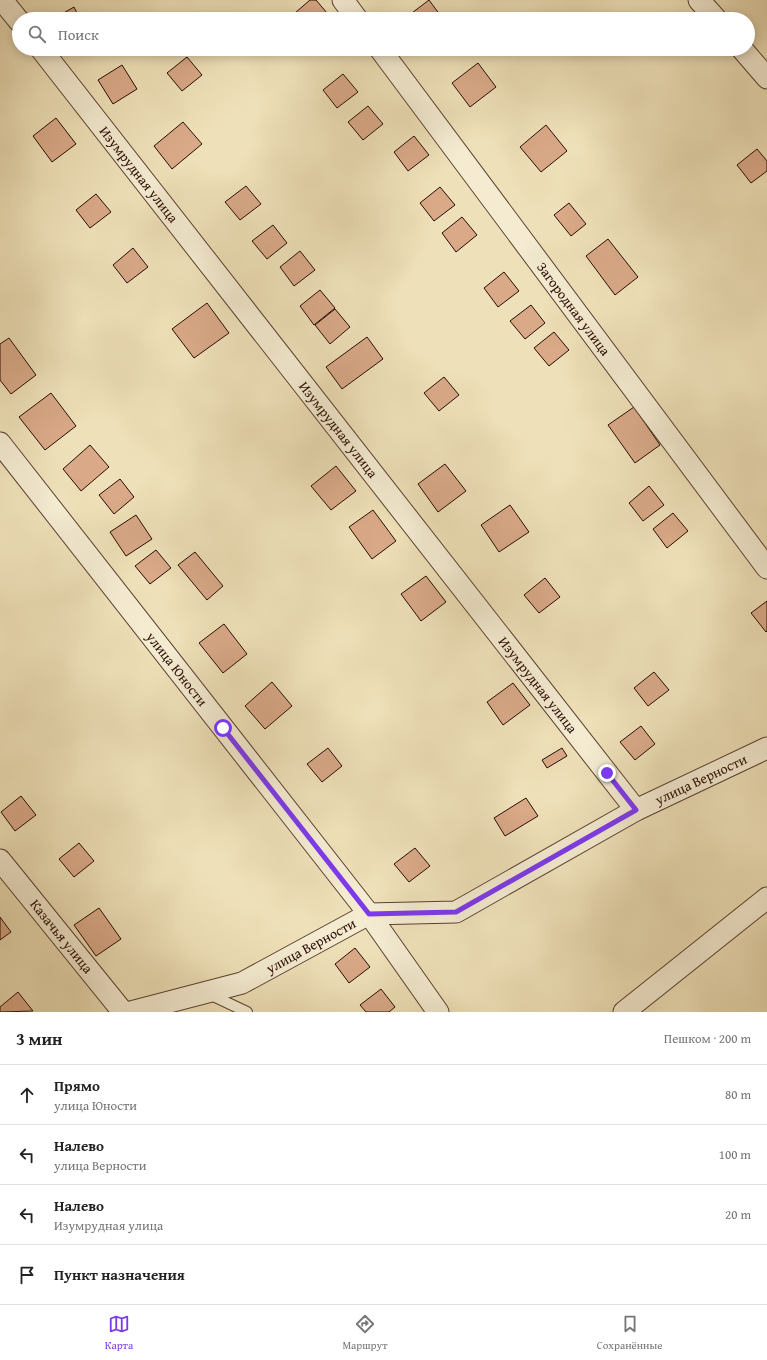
<!DOCTYPE html>
<html lang="ru">
<head>
<meta charset="utf-8">
<style>
	:root { --surface:#fff; --page:#f6f6f6; --text:#222; --muted:#767676; --line:#e0e0e0; --accent:#7c3aed }
	body { margin:0; font-family:"Gentium Book Plus",serif; background:var(--page); color:var(--text) }
	.stop { position:absolute; width:12px; height:12px; margin:-9px; border:3px solid #7c3aed; border-radius:50%; background:#fff }
	.stop.end { background:#7c3aed; border-color:#fff; box-shadow:0 1px 4px #0008 }
	.list { margin:0; padding:0; list-style:none }
	h2 { display:flex; justify-content:space-between; align-items:center; height:52px; margin:0; padding:0 16px; font-size:17px }
	h2 small { font-size:13px; font-weight:400; color:var(--muted) }
	.list li { display:grid; grid-template-columns:26px 1fr auto; gap:12px; align-items:center; box-sizing:border-box; height:60px; padding:0 16px; border-top:1px solid var(--line) }
	.list b { display:block; font-size:15px; white-space:nowrap }
	.list p { margin:0; font-size:13px; white-space:nowrap; color:var(--muted) }
	.list em { font-size:13px; font-style:normal; color:var(--muted) }
	.icon { flex:none; width:22px; height:22px; fill:none; stroke:currentColor; stroke-width:2; stroke-linecap:round; stroke-linejoin:round }
	.map { position:relative; flex:none; width:767px; height:1012px; overflow:hidden }
	.search { position:absolute; background:var(--surface); box-shadow:0 2px 10px #0003; left:12px; right:12px; top:12px; height:44px; display:flex; align-items:center; gap:10px; box-sizing:border-box; padding:0 14px; border-radius:22px; color:var(--muted); font-size:15px }
	.sheet { height:292px; background:var(--surface) }
	nav { display:flex; justify-content:space-around; align-items:center; box-sizing:border-box; height:56px; border-top:1px solid var(--line); background:var(--surface); font-size:11px; color:var(--muted) }
	nav a { display:grid; justify-items:center; gap:2px }
	nav .on { color:var(--accent) }
	.map>svg:first-child { display:block }
</style>
</head>
<body>
<div class="map">
<svg width="767" height="1012" viewBox="0 0 767 1012">
	<rect width="100%" height="100%" fill="#eee0b8"/>
	<filter id="stains"><feTurbulence type="fractalNoise" baseFrequency=".005" numOctaves="4"/><feColorMatrix values="0 0 0 0 .2 0 0 0 0 .09 0 0 0 0 .02 0 0 0 .5 -.17"/></filter>
	<radialGradient id="worn" r=".72"><stop offset=".6" stop-color="#630" stop-opacity="0"/><stop offset="1" stop-color="#630" stop-opacity=".3"/></radialGradient>
	<path fill="#d9a988" stroke="#290c02" d="M310,0H316L327,13L320,19H288Z
		M429,0L443,19H404Z
		M74,7L80,19H53Z
		M187,57L202,75L182,91L167,73Z
		M478,63L496,87L470,107L452,83Z
		M122,65L137,89L113,104L98,80Z
		M343,74L358,92L337,108L323,90Z
		M368,106L383,124L363,140L348,122Z
		M56,118L76,144L52,162L33,136Z
		M183,122L202,144L172,169L154,146Z
		M546,125L567,151L541,172L520,147Z
		M414,136L429,155L408,171L394,152Z
		M757,149L767,161V171L751,183L737,165Z
		M246,186L261,204L240,220L225,202Z
		M440,187L455,205L434,221L420,203Z
		M96,194L111,212L90,228L76,210Z
		M569,203L586,224L571,236L554,215Z
		M462,217L477,235L456,252L442,233Z
		M273,225L287,243L267,259L252,241Z
		M608,239L638,277L615,295L586,256Z
		M133,248L148,267L127,283L113,265Z
		M300,251L315,270L294,286L280,267Z
		M504,272L519,291L498,307L484,288Z
		M320,290L335,308L314,325L300,306Z
		M207,303L229,333L194,358L172,329Z
		M531,305L545,323L525,339L510,321Z
		M335,309L350,327L330,344L315,325Z
		M554,332L569,350L549,366L534,348Z
		M367,337L383,359L342,389L326,367Z
		M9,338L36,375L11,394L0,380V344Z
		M444,377L459,395L439,411L424,393Z
		M51,393L76,426L45,450L19,417Z
		M634,407L660,445L635,463L608,425Z
		M90,445L109,467L81,491L63,469Z
		M445,464L466,491L438,512L418,484Z
		M336,466L356,491L331,510L311,486Z
		M120,479L134,497L114,514L99,495Z
		M649,486L664,505L643,521L629,503Z
		M510,505L529,532L499,552L481,525Z
		M373,510L396,541L372,559L349,527Z
		M673,513L688,531L667,548L653,529Z
		M136,515L152,539L126,556L110,532Z
		M156,550L171,568L150,584L135,566Z
		M195,552L223,586L207,600L178,565Z
		M426,576L446,602L421,621L401,594Z
		M545,578L560,597L539,613L524,595Z
		M767,601V631L766,632L751,613Z
		M224,624L247,654L223,673L199,643Z
		M654,672L669,690L648,706L634,688Z
		M272,682L292,706L265,729L245,706Z
		M513,683L530,705L503,725L487,702Z
		M641,726L655,744L635,760L620,742Z
		M328,748L342,766L322,782L307,764Z
		M562,748L567,756L547,768L542,760Z
		M21,796L36,815L15,831L1,812Z
		M526,798L538,816L505,836L494,818Z
		M79,843L94,861L74,877L59,859Z
		M415,848L430,866L409,882L394,864Z
		M99,908L121,939L96,956L74,925Z
		M0,917L11,932L0,940Z
		M355,948L370,967L349,983L335,964Z
		M381,989L395,1007L389,1012H366L360,1005Z
		M18,992L33,1011L0,1012V1007Z"/>
	<g fill="none" stroke-linecap="round" stroke-linejoin="round">
		<g stroke="#5a4130" stroke-width="12">
			<path id="service" d="M209,994L247,1012"/>
		</g>
		<g stroke="#5a4130" stroke-width="23">
			<g id="minor">
				<path d="M2,0L19,21"/>
				<path d="M343,0L357,19"/>
				<path d="M699,0L716,19"/>
				<path id="s1" d="M41,49L636,810"/>
				<path id="s2" d="M380,49L767,568"/>
				<path d="M742,49L767,78"/>
				<path id="s3" d="M0,443L369,914L438,1012"/>
				<path id="s4" d="M0,860L123,1012"/>
				<path id="s5" d="M131,1012L242,983L369,914L456,912L636,810L767,748"/>
				<path d="M624,1012L767,898"/>
			</g>
		</g>
		<use href="#service" stroke="#f4ebd1" stroke-width="10"/>
		<use href="#minor" stroke="#f4ebd1" stroke-width="21"/>
	</g>
	<g fill="none" stroke-linecap="round" stroke-linejoin="round">
		<path stroke="#7c3aed" stroke-width="5" d="M223,728L369,914L456,912L636,810L607,773"/>
	</g>
	<g text-anchor="middle" dominant-baseline="central" stroke-width="3.5" stroke-linejoin="round" paint-order="stroke">
		<g font-size="14" fill="#290c02" stroke="#f4ebd1">
			<text stroke="none"><textPath href="#s1" startOffset="159">Изумрудная улица</textPath></text>
			<text stroke="none"><textPath href="#s2" startOffset="324">Загородная улица</textPath></text>
			<text stroke="none"><textPath href="#s1" startOffset="483">Изумрудная улица</textPath></text>
			<text stroke="none"><textPath href="#s3" startOffset="287">улица Юности</textPath></text>
			<text stroke="none"><textPath href="#s1" startOffset="807">Изумрудная улица</textPath></text>
			<text stroke="none"><textPath href="#s5" startOffset="625">улица Верности</textPath></text>
			<text stroke="none"><textPath href="#s4" startOffset="98">Казачья улица</textPath></text>
			<text stroke="none"><textPath href="#s5" startOffset="193">улица Верности</textPath></text>
		</g>
	</g>
	<rect width="100%" height="100%" filter="url(#stains)"/>
	<rect width="100%" height="100%" fill="url(#worn)"/>
</svg>
<div class="stop" style="left:223px;top:728px"></div>
<div class="stop end" style="left:607px;top:773px"></div>
<div class="search"><svg class="icon" aria-label="search" viewBox="0 0 24 24"><circle cx="10" cy="10" r="6"/><path d="M15 15l6 6"/></svg>Поиск</div>
</div>
<section class="sheet">
<h2>3 мин<small>Пешком · 200 m</small></h2>
<ul class="list">
<li><svg class="icon" aria-label="ahead" viewBox="0 0 24 24"><path d="M12 20V5M6 11l6-6 6 6"/></svg><div><b>Прямо</b><p>улица Юности</p></div><em>80 m</em></li>
<li><svg class="icon" aria-label="left" viewBox="0 0 24 24"><path d="M17 20v-9H6M10 6l-5 5 5 5"/></svg><div><b>Налево</b><p>улица Верности</p></div><em>100 m</em></li>
<li><svg class="icon" aria-label="left" viewBox="0 0 24 24"><path d="M17 20v-9H6M10 6l-5 5 5 5"/></svg><div><b>Налево</b><p>Изумрудная улица</p></div><em>20 m</em></li>
<li><svg class="icon" aria-label="arrive" viewBox="0 0 24 24"><path d="M6 21V4h12l-3 4 3 4H6"/></svg><div><b>Пункт назначения</b></div></li>
</ul>
</section>
<nav>
<a class="on"><svg class="icon" aria-label="map" viewBox="0 0 24 24"><path d="M3 6l6-2 6 2 6-2v14l-6 2-6-2-6 2zM9 4v14M15 6v14"/></svg>Карта</a>
<a><svg class="icon" aria-label="directions" viewBox="0 0 24 24"><path d="M12 3l9 9-9 9-9-9zM9 14v-3h6M13 9l2 2-2 2"/></svg>Маршрут</a>
<a><svg class="icon" aria-label="saved" viewBox="0 0 24 24"><path d="M7 4h10v16l-5-4-5 4z"/></svg>Сохранённые</a>
</nav>
</body>
</html>
